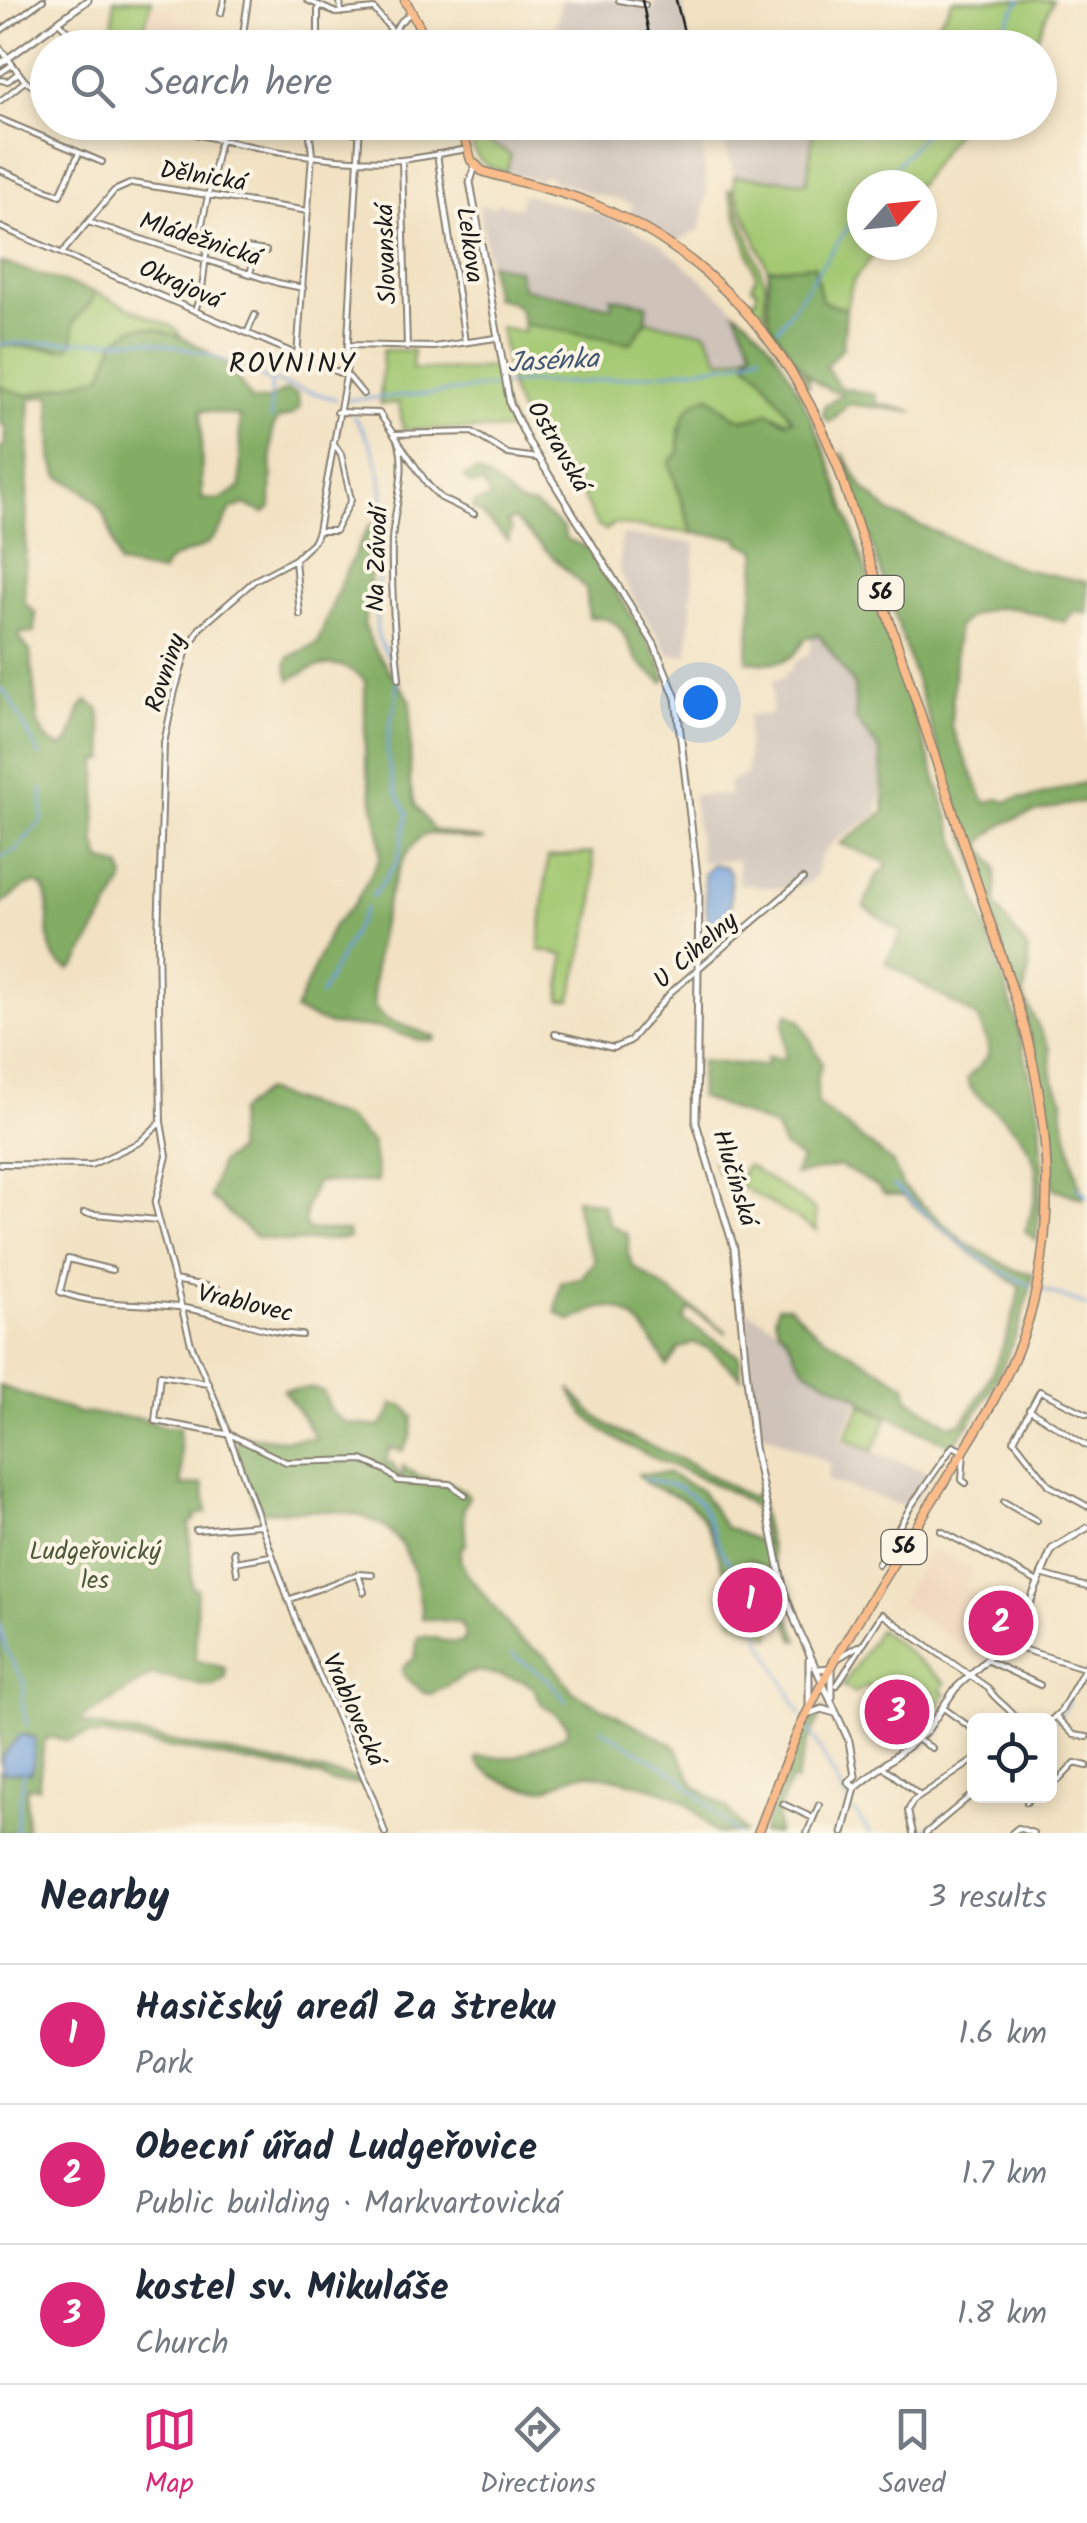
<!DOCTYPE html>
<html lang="en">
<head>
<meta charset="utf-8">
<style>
	:root { --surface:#fff; --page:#f2f2f3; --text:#1f2937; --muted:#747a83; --line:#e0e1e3; --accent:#db2777 }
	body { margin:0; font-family:Kalam,sans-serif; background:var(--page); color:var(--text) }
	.controls { position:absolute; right:30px; bottom:30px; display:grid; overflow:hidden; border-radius:15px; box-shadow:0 5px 15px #0003 }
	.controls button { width:90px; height:90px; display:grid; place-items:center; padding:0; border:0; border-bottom:2px solid var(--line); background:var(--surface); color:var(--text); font:50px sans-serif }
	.compass { position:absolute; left:847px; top:170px; width:90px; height:90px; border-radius:50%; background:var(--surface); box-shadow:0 5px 15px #0003; rotate:63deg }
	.you { position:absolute; left:700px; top:702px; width:35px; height:35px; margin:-25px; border:8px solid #fff; border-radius:50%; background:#1a73e8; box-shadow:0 0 0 15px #1a73e833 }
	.badge { display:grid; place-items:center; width:65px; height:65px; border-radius:50%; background:var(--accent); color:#fff; font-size:32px; font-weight:700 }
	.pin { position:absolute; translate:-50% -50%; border:5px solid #fff; box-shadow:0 2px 10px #0006 }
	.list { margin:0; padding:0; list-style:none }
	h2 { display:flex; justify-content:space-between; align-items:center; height:130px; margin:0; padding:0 40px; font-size:42px }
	h2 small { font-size:32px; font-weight:400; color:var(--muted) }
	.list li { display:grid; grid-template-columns:65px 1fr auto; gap:30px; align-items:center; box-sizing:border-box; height:140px; padding:0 40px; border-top:2px solid var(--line) }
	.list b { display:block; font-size:38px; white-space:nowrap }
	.list p { margin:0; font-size:32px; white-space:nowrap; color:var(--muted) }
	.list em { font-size:32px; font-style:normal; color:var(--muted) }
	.icon { flex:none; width:55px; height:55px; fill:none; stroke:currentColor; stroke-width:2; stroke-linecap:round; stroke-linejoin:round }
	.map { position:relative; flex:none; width:1087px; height:1833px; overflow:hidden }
	.search { position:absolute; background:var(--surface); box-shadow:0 5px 15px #0003; left:30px; right:30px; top:30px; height:110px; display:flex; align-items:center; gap:25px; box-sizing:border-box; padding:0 35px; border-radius:55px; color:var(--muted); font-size:38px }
	.sheet { height:550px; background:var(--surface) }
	nav { display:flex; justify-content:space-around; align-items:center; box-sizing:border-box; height:140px; border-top:2px solid var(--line); background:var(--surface); font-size:28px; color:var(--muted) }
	nav a { display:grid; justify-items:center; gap:5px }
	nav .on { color:var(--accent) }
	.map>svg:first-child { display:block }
</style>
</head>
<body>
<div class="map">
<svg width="1087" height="1833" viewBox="0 0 1087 1833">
	<rect width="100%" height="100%" fill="#fcf5e5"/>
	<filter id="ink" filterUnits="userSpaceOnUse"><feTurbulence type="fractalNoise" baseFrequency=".01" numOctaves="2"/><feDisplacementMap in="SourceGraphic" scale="20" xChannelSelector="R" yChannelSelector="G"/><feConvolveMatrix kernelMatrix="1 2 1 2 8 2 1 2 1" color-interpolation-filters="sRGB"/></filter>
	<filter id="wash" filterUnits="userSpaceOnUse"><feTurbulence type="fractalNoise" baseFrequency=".0048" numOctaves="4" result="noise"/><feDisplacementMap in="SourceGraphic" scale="40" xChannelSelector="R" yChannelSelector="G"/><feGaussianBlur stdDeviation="2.25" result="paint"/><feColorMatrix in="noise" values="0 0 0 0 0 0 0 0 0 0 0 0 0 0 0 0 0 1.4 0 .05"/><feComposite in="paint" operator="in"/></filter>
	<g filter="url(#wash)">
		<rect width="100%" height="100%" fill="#f2e2c3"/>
		<path fill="#f0d6bc" d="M153,6L175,12L174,19L233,37L232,47L142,48Z
			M931,1549L972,1570L964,1585L995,1606L962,1647L900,1603Z"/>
		<path fill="#cec2b9" d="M561,0H611L652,10L655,9L653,0H682L690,47L551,48Z
			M519,122L700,123L707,193L700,230L675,242L631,213L632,204L580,190V188L554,182L551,177L545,175L538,180L506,172L510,155L491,143L489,135L493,123H505L516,131Z
			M718,122L814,123L807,182L734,176Z
			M523,194L601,214L630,226L659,243L728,302L740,319L753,349L739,357L720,360L706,332L646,321V304L611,298L613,307L521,288L518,270L489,263L479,205L494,208L496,203L519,208Z
			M622,535L695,543L688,654L671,656L638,606L619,571Z
			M815,616L891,738L877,813L832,843L820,857L816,875L808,883L788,889L738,884V860L701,862L693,795H729V783L747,774L748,715H771L773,680L785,679V672L791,671L794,663L809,654Z
			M746,1310L786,1333L797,1358L807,1369L860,1397L840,1439L932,1474L909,1508L827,1480L831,1464L755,1429Z"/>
		<path fill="#a4c973" stroke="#607248" stroke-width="2.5" d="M114,0H152L139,47L134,42L132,47L112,42Z
			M952,0H1053L1033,47H889C916,31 940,32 952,0Z
			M467,123H493L489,135L491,143L511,155L506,172C472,163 474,153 467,123Z
			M814,123H970L958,129L918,185H862V245H882L853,281L846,309L822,302L814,265L768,269L734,189V176L807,182Z
			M731,189L765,282V320L809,379V386L749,303L748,299H756L757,289L752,287L756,275L728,190Z
			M94,292L175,328L182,339C133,315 120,327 103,374L95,378L27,395L0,387V345L61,350L73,323L92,301Z
			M646,321L706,332L720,360L739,357L753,349L748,354V364L759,372L792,417L791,422L768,412C738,427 734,416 710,396L679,427V453L670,466L692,533L613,524L606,530L598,526C581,503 581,466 545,464L512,395L500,327L524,332L523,324L535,325L630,343Z
			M383,350H413L412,369L468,370L496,366L502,404L515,430L403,429L399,403L380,404Z
			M592,853C593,869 596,885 594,901C590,935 577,966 571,1000H560L564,955L539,950L548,857Z
			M713,1161L741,1175L747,1165L815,1209L817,1231L717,1172Z
			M862,1405L887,1418L873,1451L845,1438Z
			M732,1567L759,1578L774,1617L771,1637L732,1620L729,1575Z
			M879,1629L946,1683L941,1690L946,1694L931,1719L892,1690L884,1699L867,1686L854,1693L843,1686Z"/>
		<path fill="#83ad65" stroke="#506440" stroke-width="2.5" fill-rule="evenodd" d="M0,262L94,292L92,301L73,323L74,341L68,349L0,345Z
			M489,263L518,270L522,288L612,307L611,297L647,304L646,321L631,343L523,324C520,304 514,301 494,298Z
			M814,265L822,301L846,309L843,347L826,366L839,387L876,395V403L915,412L848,404L830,422L823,417L824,406L843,394C807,387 791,352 770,324C766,307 769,287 768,269Z
			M735,311C781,339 811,417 831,466L1014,1012L1040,1115L1043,1176L1036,1240L1025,1231C1047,1174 1039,1147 992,1108C982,1099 970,1093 967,1079L988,1056V1045L978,1018L885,962L901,936L898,930L864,907L875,878L888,866L882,860L840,844L885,812L880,751L856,720L854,685L819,635L805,638C792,667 776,663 747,661L757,550L740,543L739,538L693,533L670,465V461L679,453C679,428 681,403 709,396C732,415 740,428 768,412L785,422L793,420L759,372L746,361L753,349Z
			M137,327C166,327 201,345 224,363C234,372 245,390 252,401L267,400L286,390L297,394L300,407L292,415L278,419L272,430L271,507L265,513L245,505L231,509C225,522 219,534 208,543C193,556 167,552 162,573L119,565C105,516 109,500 59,477L52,459L50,395L30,399L24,602L36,614L34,633H20V639L30,651L38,723C42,734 49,744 62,747L69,742L81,708L87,701L99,709L106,759L98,761L95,841L101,860L121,867L125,879L77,964L70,970C35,954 56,917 44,888L35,883L24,887L0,906V448L5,445L6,426L0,424V387L27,395L95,378L103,374L115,340ZM201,410L239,416L241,487L219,500L202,499Z
			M842,452L864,489L891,513L1022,569L1087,582V614L1078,611L1071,614L1065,622L1014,608H994L971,615L957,627L951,726L985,803L998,799L1006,802L1021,797L1027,799L1087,782V801C1053,809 1001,813 981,845L996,867V906L1027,949L1029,970L1023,996L1050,1049L1052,1076L1063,1099V1116L1083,1199L1053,1188L1049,1116L1025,1017Z
			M476,471C483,476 492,480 498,485C511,495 515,507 534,505L563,528L566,539L589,548L659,659L666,680L663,682C653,674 639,665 634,654C620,629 622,618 589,617L586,589L514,519L507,522L511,529L508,541L482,514L472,509L475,503L491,498L484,484L471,485L464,477Z
			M381,524V548L371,575L364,624L373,647L411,701L410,785L415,804L433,830L484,840C470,843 436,830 425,835C389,853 368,972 375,1008L387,1020L436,1037L435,1040H419L381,1028L330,1025L295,1011L332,927L355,903L380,858V837L365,758V681C341,656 317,663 290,680L286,665L289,657L317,644L344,575L370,525Z
			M788,1013L801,1021L822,1063L817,1080V1104L892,1162L903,1187L963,1241L1014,1270L1032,1273L1033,1276C1020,1337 992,1396 953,1446L862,1403L859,1397C843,1388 821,1380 806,1369C792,1357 793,1338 778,1328L775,1318L778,1306H789L816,1332L906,1385L908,1398L950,1425L962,1423C992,1379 1010,1338 1020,1287L970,1252L903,1196L884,1194L878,1187L840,1166L794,1175L801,1159L784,1147L775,1127L699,1097L701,1061L766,1066L767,1057L785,1059L784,1023Z
			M264,1091L346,1118L372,1143L378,1182H316C310,1197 300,1216 307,1230L348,1231L349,1238L292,1242L256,1237L210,1197L220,1163L236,1151L238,1112Z
			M578,1198L602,1204L610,1224L628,1235V1254L633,1266L724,1330L727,1333L693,1311L689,1310L684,1320L739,1356L741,1377L708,1348L693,1343L679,1349L667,1366C655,1345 632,1301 602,1308C591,1310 581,1317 571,1321L556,1312L561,1282L581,1278L595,1260L582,1234L575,1200Z
			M0,1386L79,1413L140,1418L165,1427H179L182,1486L203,1484L207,1513L195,1515V1520L189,1523L192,1588H197L195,1660L225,1668L226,1678L214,1686H206L152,1675L81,1720L85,1724L358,1779L362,1784L331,1782L319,1776L180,1749C145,1748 102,1724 69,1741L52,1737L44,1741L38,1788L27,1787L26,1833H0V1771L32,1773L34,1737L26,1734L0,1762Z
			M315,1388L324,1393L331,1412L346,1423L379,1427L386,1420L393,1404L406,1407L413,1418L411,1437L403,1451L390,1448L385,1463H392L402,1479L403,1466C422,1485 450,1475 469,1496L463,1509L466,1544L461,1549L460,1559L465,1571L520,1640L547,1657L573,1692L675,1746L695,1786L728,1809L745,1833H716C702,1821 693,1804 675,1796C659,1788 608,1776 591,1774C569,1772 563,1785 547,1788C524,1793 490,1779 476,1761L477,1757H515L566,1735L568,1726L556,1714L542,1705L534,1688L524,1681L480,1671L467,1674L432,1694L424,1693L403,1675V1667L415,1658L418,1637C434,1634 447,1646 463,1641L466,1634L459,1622L422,1618C412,1502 353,1508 258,1512L235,1446L240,1439L231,1434L283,1440L316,1438L284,1390Z
			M570,1388C605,1434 631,1436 680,1459C703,1470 725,1484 749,1496L753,1497L757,1492L783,1603L799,1640L795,1641L783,1612L772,1610L761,1583L772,1578L766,1568L748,1559L744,1564L745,1572L732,1567L729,1575L722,1567C716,1542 705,1510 680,1498C665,1490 647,1489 638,1474L667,1473L701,1491L725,1527L764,1543L754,1507C707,1469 588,1451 570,1388Z
			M823,1710L806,1745L796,1782L791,1779L777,1813L778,1833H762L805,1726L813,1714Z"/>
		<path fill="#72a1db" stroke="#475e7c" stroke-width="2.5" d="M712,864L726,867L730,873L731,912L719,932H712L708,927L704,874Z
			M20,1735L35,1738L32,1772H2V1757Z"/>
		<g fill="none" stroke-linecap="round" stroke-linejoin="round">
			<path stroke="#72a1db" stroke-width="2.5" d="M991,48L1020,0
				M879,185L934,122
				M778,329L862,207
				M0,344L145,340L211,355L271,381L336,399
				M344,400L432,394L525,382L577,383L733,364L761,353
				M353,416C407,484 371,554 377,631C379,650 396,659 397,679C398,698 392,714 389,732C384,759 393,791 408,813L398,860L372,897
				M271,419V381
				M0,688L9,697L40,756
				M0,858L15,850L42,821L43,789
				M320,996L366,908
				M893,1185C935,1221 978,1265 1031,1285
				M1077,1186L1087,1196
				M1041,1289L1087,1306
				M645,1479L678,1487L701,1503L723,1554L742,1578L760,1637L801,1715
				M0,1626L6,1650L24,1683L22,1703L27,1725
				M511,1654L548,1679L566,1701
				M1059,1718L1069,1700
				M805,1721L848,1803
				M1050,1724L1055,1721
				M600,1728L678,1776L736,1833
				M965,1798L974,1789
				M854,1811L870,1833
				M16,1833L24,1772
				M922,1833L947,1813"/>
		</g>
	</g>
	<g filter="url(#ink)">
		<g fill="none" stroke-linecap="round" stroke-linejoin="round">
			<g stroke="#877f70" stroke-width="8">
				<path id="minor" d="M307,0L336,13L374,9L393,32
					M340,0L341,13
					M619,0L645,5
					M221,13L224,0
					M58,22L72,35L120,48
					M0,31L43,0
					M426,37L480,48
					M0,48L25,81L48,96
					M241,48L248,0
					M318,48V7
					M384,48L399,23L412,12
					M0,73L12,65
					M0,80L8,81L18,73
					M0,101L25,81
					M0,119L102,162
					M142,122C226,141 315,165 401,160C421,158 442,153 462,150
					M360,122L346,376L318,531L314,541L295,559L255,580L200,628L186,653L175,691L164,743L158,937L161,1122L167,1156L155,1204L191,1344L220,1411L300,1631L373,1798L385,1833
					M509,122L517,128
					M326,129L359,133
					M437,154L465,342
					M402,160L407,348
					M0,170L60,195L79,153
					M88,222L278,283L303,288
					M0,227L349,377L363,394
					M200,233L224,122
					M246,248L266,251
					M62,253L114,191L132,183L308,211
					M250,274L256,250
					M195,311L202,289L208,238
					M247,333L255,315
					M348,345L434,347L496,338
					M297,357L312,155L310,135L314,122
					M337,412L379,413L428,485L441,498L474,514
					M394,434L472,432L508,454L537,458
					M398,440C408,472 394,507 392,540C391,586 394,633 399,679
					M318,531H335L351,500L341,454L333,442
					M295,560L300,615
					M555,1034L613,1048L630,1041L671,992L803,879
					M0,1164L91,1165L140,1142L161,1122
					M84,1213L158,1220
					M112,1270L68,1259L60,1292C98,1307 139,1302 178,1307C220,1312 259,1333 302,1335
					M174,1280L217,1288
					M208,1383L160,1375L155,1421L231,1435L286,1462L362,1460L385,1470L398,1481L450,1484L465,1495
					M1029,1409L1087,1446
					M1087,1414L1040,1391L1014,1440L1050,1486L1087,1506
					M1004,1502L1037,1521
					M196,1530L260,1525
					M941,1531L1038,1582
					M234,1552L237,1573
					M235,1562L270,1556
					M878,1564L911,1506L953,1446L964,1452L962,1480L966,1483
					M358,1574L364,1592
					M1041,1574L1087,1587
					M288,1600L358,1574L372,1575
					M1004,1639L1022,1649L1084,1668
					M837,1659L858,1646
					M986,1660L1040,1685
					M837,1685L882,1614L988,1688C996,1702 1009,1706 1017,1720
					M942,1707L974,1730
					M1056,1717L1074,1735L1087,1737
					M1050,1721L1061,1711L1087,1664
					M918,1740L932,1748
					M883,1767L919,1795
					M1050,1782L1060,1779L1075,1763L1087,1766
					M1027,1802L1029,1796
					M783,1804L813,1818
					M807,1833L819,1805
					M913,1833L908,1811L913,1801L974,1760
					M926,1833L974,1793
					M1012,1833L1018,1828L1033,1833"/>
			</g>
			<g stroke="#877f70" stroke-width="9">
				<path id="tertiary" d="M0,64L88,0
					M475,166L470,182L510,404L528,441L654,644L676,698L699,892L696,1123L734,1248L754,1447L784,1591L799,1631L849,1741L855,1776
					M818,1669L832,1668V1697
					M809,1704V1660
					M808,1714L822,1709L835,1713
					M855,1776L848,1782L855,1788
					M855,1788L926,1732L955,1689L986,1660L1017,1624L1029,1605L1052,1549L1087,1528
					M843,1833L855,1788"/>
			</g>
			<g stroke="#877f70" stroke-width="11">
				<path id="primary" d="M405,0L431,48
					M460,122L471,160L482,171C519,183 557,189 593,204C712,253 793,348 838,467L1020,1012C1049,1110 1058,1219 1029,1318C1007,1392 957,1459 918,1524C881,1584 841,1644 810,1707C789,1747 775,1791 758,1833"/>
			</g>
			<use href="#minor" stroke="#fff" stroke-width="4"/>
			<use href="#tertiary" stroke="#fff" stroke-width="5"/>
			<use href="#primary" stroke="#fabc8b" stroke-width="8"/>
			<path stroke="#1c1c1c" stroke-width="2.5" d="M642,0L652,48
				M676,0L688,48"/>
		</g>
	</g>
	<g text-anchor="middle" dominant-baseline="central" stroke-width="8" stroke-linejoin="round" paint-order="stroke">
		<g fill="#fcf5e5" stroke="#5f5d58" stroke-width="2.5">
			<rect x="858.5" y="576" width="45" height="34" rx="8"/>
			<rect x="881.5" y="1530" width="45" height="34" rx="8"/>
		</g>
		<g font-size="22" font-weight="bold" fill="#1c1c1c">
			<text x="881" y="593">56</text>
			<text x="904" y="1547">56</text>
		</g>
		<g font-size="25" fill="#1c1c1c" stroke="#fcf5e5">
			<text transform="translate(203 177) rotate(9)">Dělnická</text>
			<text transform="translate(200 240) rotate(18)">Mládežnická</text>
			<text transform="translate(469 245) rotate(82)">Lelkova</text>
			<text transform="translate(387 254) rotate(-92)">Slovanská</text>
			<text transform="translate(180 285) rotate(24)">Okrajová</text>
			<text transform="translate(558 447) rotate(60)">Ostravská</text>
			<text transform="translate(378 559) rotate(-88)">Na Závodí</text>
			<text transform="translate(166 673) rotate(-72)">Rovniny</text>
			<text transform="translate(696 951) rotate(-41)">U Cihelny</text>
			<text transform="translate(734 1178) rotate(73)">Hlučínská</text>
			<text transform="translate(245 1304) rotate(13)">Vrablovec</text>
			<text transform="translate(353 1710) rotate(66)">Vrablovecká</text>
		</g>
		<g font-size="25" fill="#4c593a" stroke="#fcf5e5">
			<text x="95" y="1552">Ludgeřovický<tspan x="95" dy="29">les</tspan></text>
		</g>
		<g font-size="28" font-style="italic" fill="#435872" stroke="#fcf5e5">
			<text transform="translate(553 362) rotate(-3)">Jasénka</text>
		</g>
		<g font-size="28" letter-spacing="2.5" fill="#1c1c1c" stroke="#fcf5e5">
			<text x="293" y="364">ROVNINY</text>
		</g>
	</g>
</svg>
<div class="controls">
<button><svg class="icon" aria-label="locate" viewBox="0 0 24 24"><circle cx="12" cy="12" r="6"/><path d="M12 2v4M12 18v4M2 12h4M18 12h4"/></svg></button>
</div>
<svg class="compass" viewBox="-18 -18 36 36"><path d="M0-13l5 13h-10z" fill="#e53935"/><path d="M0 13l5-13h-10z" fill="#747a83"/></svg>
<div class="you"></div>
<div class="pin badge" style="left:750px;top:1600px">1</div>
<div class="pin badge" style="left:1001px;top:1623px">2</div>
<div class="pin badge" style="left:897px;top:1712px">3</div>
<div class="search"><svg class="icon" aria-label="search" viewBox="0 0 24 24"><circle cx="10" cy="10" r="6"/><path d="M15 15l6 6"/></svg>Search here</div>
</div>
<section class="sheet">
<h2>Nearby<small>3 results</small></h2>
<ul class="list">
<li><span class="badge">1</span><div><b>Hasičský areál Za štreku</b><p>Park</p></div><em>1.6 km</em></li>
<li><span class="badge">2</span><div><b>Obecní úřad Ludgeřovice</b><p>Public building · Markvartovická</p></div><em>1.7 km</em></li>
<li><span class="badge">3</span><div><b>kostel sv. Mikuláše</b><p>Church</p></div><em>1.8 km</em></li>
</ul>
</section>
<nav>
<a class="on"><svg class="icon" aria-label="map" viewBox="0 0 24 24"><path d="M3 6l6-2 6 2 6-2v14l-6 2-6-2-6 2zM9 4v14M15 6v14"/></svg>Map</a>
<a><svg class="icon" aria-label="directions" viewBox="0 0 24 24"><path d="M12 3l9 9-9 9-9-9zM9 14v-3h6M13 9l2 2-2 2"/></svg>Directions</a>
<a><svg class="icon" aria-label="saved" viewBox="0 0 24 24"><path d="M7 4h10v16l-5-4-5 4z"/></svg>Saved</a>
</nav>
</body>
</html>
